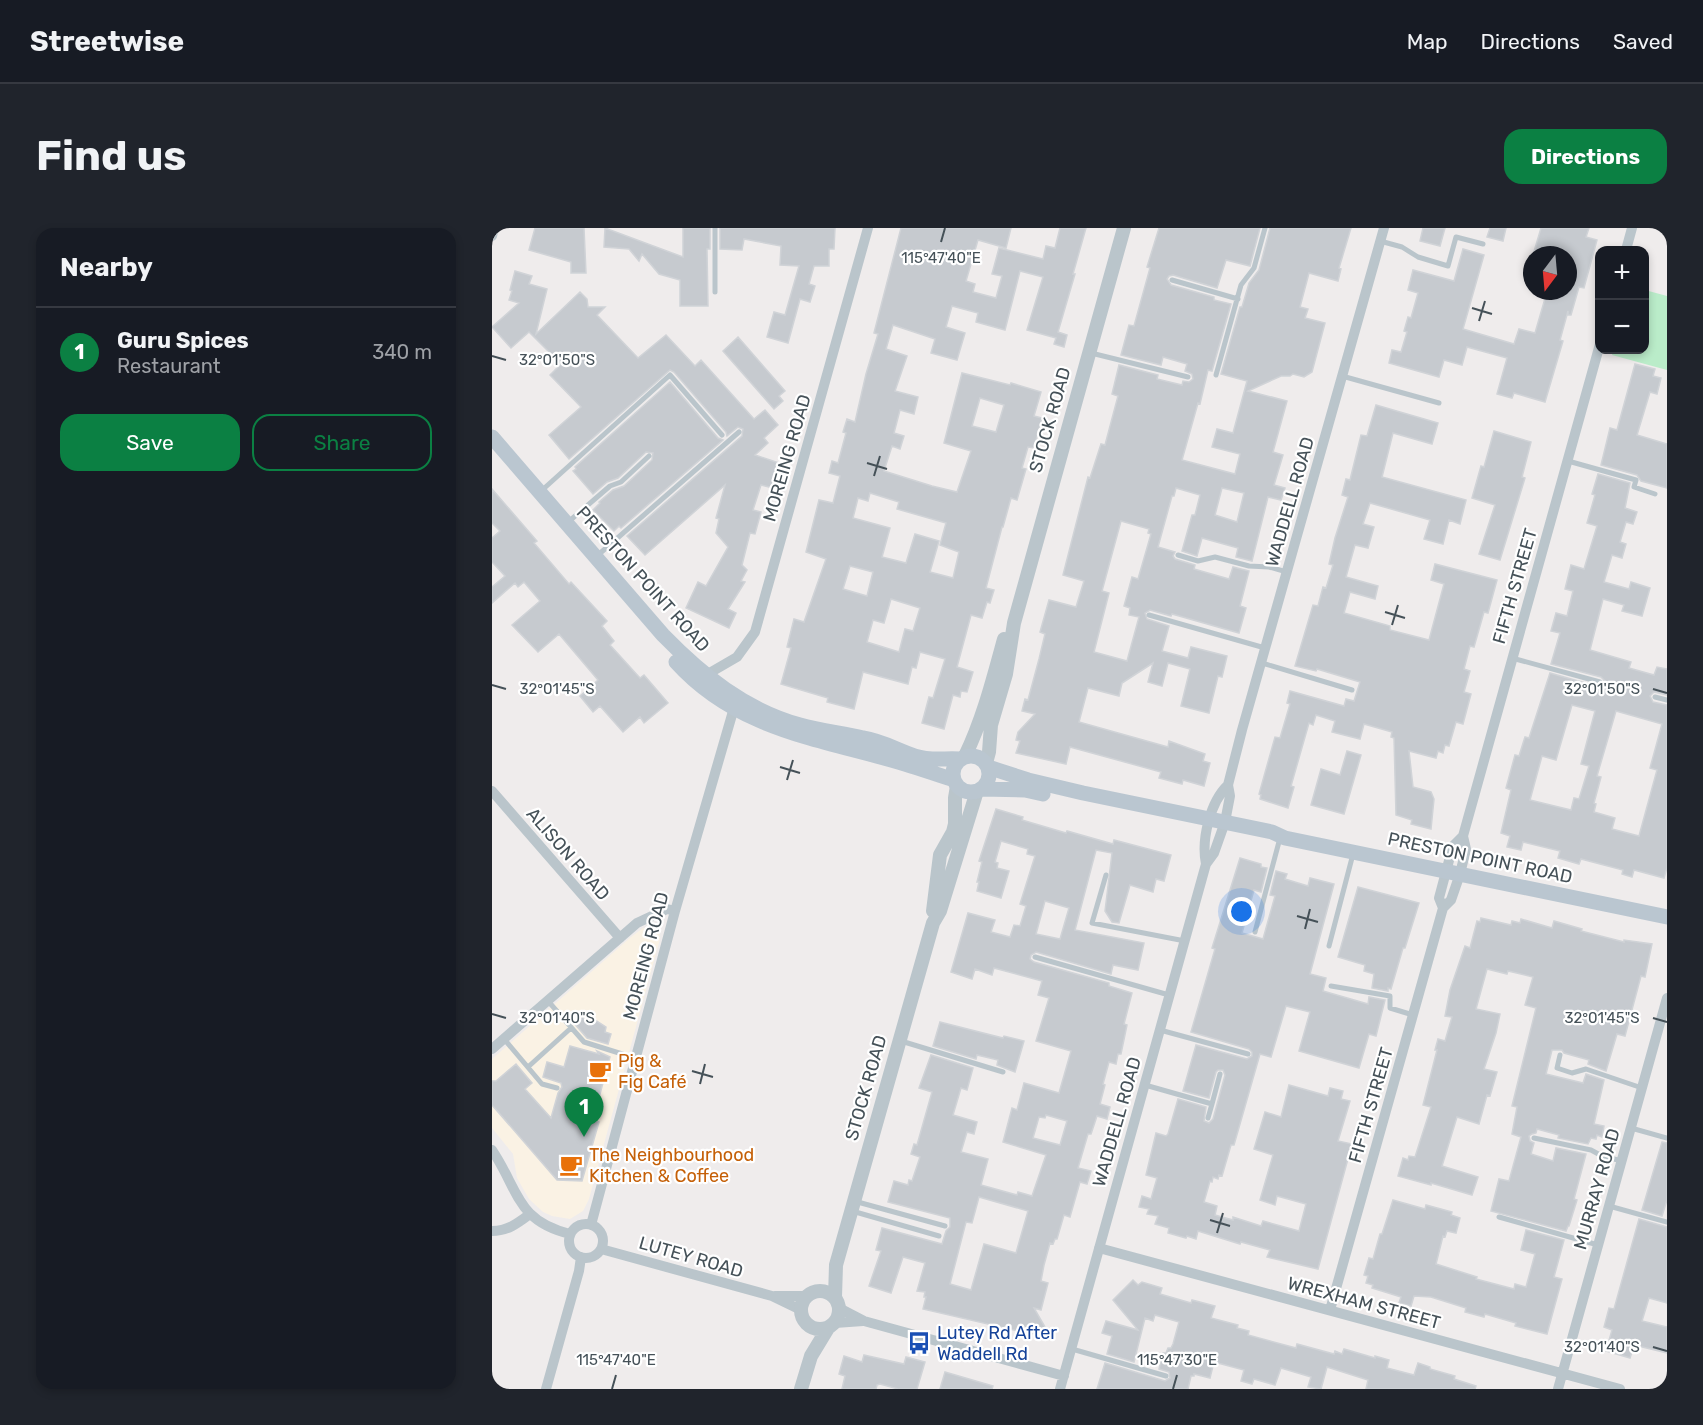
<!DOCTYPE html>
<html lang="en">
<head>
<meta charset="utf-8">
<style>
	:root { --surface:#171b24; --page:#20242c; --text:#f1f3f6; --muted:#9ea1a6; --line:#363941; --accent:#0b8043 }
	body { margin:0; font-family:Rubik,sans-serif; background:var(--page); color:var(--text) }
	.controls { position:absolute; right:18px; top:18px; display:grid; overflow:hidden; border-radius:12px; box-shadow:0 3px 9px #0003 }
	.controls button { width:54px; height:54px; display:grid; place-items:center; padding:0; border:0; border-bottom:2px solid var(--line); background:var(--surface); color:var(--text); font:30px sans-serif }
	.compass { position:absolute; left:1031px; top:18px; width:54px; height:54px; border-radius:50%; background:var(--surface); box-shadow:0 3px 9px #0003; rotate:196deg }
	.you { position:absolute; left:750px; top:684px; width:21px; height:21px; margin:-15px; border:4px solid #fff; border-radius:50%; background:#1a73e8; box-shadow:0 0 0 9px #1a73e833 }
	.badge { display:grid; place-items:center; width:39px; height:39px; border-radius:50%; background:var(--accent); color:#fff; font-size:20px; font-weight:700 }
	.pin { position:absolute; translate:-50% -50px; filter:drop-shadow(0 2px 3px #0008) }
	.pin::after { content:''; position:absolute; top:32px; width:21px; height:18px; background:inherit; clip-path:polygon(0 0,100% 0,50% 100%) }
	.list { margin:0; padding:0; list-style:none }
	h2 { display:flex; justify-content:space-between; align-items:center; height:78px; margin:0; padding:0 24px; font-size:26px }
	h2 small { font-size:20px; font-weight:400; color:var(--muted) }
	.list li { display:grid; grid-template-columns:39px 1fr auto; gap:18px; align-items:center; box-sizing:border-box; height:90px; padding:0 24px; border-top:2px solid var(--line) }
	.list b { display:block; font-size:22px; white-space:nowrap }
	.list p { margin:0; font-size:20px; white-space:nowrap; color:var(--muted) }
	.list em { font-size:20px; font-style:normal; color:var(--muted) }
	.actions { display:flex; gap:12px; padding:18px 24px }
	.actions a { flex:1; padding:14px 0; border:2px solid var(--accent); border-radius:18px; text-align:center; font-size:21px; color:var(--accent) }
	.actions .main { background:var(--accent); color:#fff }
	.map { position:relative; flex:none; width:1175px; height:1161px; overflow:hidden; border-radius:18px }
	header { display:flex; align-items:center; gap:36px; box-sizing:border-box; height:84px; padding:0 30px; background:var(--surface); border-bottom:2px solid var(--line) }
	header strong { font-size:28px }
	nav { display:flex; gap:33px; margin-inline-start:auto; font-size:21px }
	.intro { display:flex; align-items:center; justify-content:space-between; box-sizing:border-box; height:144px; padding:0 36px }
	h1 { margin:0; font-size:42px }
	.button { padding:15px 27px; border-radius:18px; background:var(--accent); color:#fff; font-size:21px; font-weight:700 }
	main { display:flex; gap:36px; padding:0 36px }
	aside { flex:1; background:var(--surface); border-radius:18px; box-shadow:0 3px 9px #0003 }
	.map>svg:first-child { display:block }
</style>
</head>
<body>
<header>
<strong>Streetwise</strong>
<nav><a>Map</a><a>Directions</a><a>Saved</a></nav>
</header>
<div class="intro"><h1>Find us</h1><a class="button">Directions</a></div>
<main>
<aside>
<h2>Nearby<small></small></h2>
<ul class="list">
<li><span class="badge">1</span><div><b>Guru Spices</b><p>Restaurant</p></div><em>340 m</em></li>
</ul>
<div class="actions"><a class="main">Save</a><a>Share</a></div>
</aside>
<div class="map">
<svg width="1175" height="1161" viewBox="0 0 1175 1161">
	<rect width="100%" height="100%" fill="#efecec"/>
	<path fill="#faf2e4" d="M156,699L167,703L168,711L97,971L91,983L78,991L60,988L51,984L37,971L25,950L21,926L0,900V831L139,709L151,700Z"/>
	<path fill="#baecc9" d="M1153,62L1175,68V142L1120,127L1122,122H1152Z"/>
	<path fill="#c6cacf" stroke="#d0d3d7" stroke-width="1.5" fill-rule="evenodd" d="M43,0H92L94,45H79V34L37,22Z
		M113,0L191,29V0H218V21H215L216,78H188V52L167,46L150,26L147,33L137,21L112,19Z
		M228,0H343L342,21H337V38H322L317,56L323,58L318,74L308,71L296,115L275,109L282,84L293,87L307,38L288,37L289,18L252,11L250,22L228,21Z
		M409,0H519L514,20L486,12L474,53L483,56L481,64L504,70L510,48L500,46L507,20L551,31L554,18L563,20L568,0H594L581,46H583L566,104L575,107L572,119L562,116L564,110L535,102L551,49L528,43L513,102L484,94L486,85L460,78L454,99L473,105L465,132L439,125L443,111L401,97L394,121L415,128L403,163L426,169L422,186L408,182L402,205L412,208L408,221L400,218L392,243L440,258L465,264L479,223L452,215L470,145L518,157L519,155L549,164L542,188L550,190L542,220L536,219L530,240L534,241L525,272L519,270L511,299H510L494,360L502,362L498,375L495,374L490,390L479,387L465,439L481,444L475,464L469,463L468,469L461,467L452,501L430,495L437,469L441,470L453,431L428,424L424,440L420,439L416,456L371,444L362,481L335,474L336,470L289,456L299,420L295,419L302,391L312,394L334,331L314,324L327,272L341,275L348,248L337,245L340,233L346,235L354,205L351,204L355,191L363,194L374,146L386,106L382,105ZM488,170L512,177L504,204L480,198ZM378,265L407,274L405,281L454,295L448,317L467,324L461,350L438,344L447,313L423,306L414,335L390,329L398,300L361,290L366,270L376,273ZM358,338L381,344L375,368L351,361ZM399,371L428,380L421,403L413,401L407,424L375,414L381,392L392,395Z
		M667,0H768L758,38L734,32L725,60L681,47L677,48L675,51L679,57L722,69V72L739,76L720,143L716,142L708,176L706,175L690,232L743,246L748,226L720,219L725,201L741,205L755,153L729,146L748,79H750L757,55L767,42L778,0H859L847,40L849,41L846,53L817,45L808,79L816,81L813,90L833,95L820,144L812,149L801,146L798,148H789L756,163L795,173L781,224L791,227L782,257L793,260L789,272L776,269L760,333L744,329L746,320L710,310L705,328L690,323L700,287H703L708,267L684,260L682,268H680L666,319L683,324L681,328L683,331L703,337L702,341L737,351L741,339L757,343L748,378L754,380L747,405L680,386L679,388L658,382L653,385L655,391L677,398L670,423L696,430L699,419L735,428L730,449L726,448L717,485L689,478L698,441L676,435L670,458L656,454L661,435L630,455L627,468L596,460L587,494L676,519L677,513L713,526L711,533L718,535L712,558L691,552L690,556L667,550L669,544L578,519L574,536L524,525L528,513L524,512L526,504L543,486L530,483L533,471L536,472L547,431L553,406L548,404L557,372L584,379L592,353L571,347L596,249L598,250L609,216L613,217L626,168L620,166L627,137L666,147L665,151L690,157L691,153L697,154L701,151L700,146L693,143L695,136L671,129L669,137L629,127L637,97L642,98L658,40L655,39ZM730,260L752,265L745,294L723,287ZM629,293L657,301L656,305L659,306L646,351L640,349L632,378L638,380L637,387L647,389L635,433L602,424L617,365L610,363Z
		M931,0H953L948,18L928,13Z
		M998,0H1014L1011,13L995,9Z
		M1049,0H1097L1094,9L1105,12L1092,60L1087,59L1079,87H1076V83L1068,112L1071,113L1053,174L1022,165L1020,170L1005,166L1015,130L975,119L970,137L952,132L947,149L897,135L900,122L909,124L915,104L912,103L916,89L919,90L926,65L916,62L921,42L962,53L971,21L992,27L971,101L1022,116L1027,101L1043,105L1054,67L1050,66V63H1076V27H1041Z
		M23,43L40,48L37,56L55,61L44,106L88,64L95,71L96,79H113L105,87L146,130L174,107L203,138L209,132L262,191L273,182L286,197L272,210L276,215L263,227L287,235L281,260L269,257L261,282L269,284L263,306L258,305L250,337L255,342L249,353L253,354L236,381L244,385L237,400L194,380L206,354L214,358L236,319L224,305L227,291L224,290L233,257L153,327L135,308L250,208L251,201L246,199L235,208L234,204L182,144L178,142L77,231L57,207L89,179L58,147L69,136L37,104L19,120L0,99L27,75L17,72L20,63L18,62Z
		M246,109L293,163L287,168L291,173L282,181L231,123Z
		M1143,136L1163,141L1161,148L1169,150L1165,166L1158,164L1145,207L1175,216V260L1149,253L1145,247L1109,237L1118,200L1125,202Z
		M178,154L226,210L231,212L129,300L127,298L122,303L101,282L108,275L107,274L121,262L132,258L160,232L161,225L154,224L126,250L115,254L101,266L81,243L84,241L83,239Z
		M884,177L946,195L940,216L901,205L890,249L974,272L968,296L957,292L951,316L932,311L938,292L878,275L871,296L882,299L876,320L863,317L854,349L886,358L883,371L858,364L852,385L898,398V402L937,412L952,356L939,352L943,336L1005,352L996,385L992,384L982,419L978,418L972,441L978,443L972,464L979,466L971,496L964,494L957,518L953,517L951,525L946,523L944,530L917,523L921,559L939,564L942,571L939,601L919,596L920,592L904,587L902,510L899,509L900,504L872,496L868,511L840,504L843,493L824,487L821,497L817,495L799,558L802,559L796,580L768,571L769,567L767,566L783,509L788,510L798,476L795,475L798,463L852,478L854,471L862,473L868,454L825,441L824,443L803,438L821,377L826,378L831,359L834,360L841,337L837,336L843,310L856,269L850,267L854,251L858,252L869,207L875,208Z
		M1002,203L1039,214L1030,249L1033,250L1008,332L987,326L1003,277L980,270L989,238L992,239Z
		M1106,246L1138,255L1133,280L1145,284L1141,296L1134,294L1128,314L1134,316L1130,330L1120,327L1112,354L1137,361L1139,354L1158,360L1150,388L1130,383L1132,377L1111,371L1098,422L1139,434L1137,440L1162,447L1165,439L1175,441V467L1162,464L1158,468L1161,474L1175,477V640L1172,650L1142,642L1140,649L1130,646L1131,642L1089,631L1087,636L1066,630L1068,623L1031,614L1029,622L1015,619L1018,608L1009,605L1019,562L1014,560L1023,527L1027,528L1033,509L1037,510L1058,445L1107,459L1112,456V452L1109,449L1059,436L1068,405L1059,403L1064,385L1075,388L1081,363L1073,361L1079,337L1092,341L1105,298L1095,295L1103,267L1100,266ZM1080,477L1103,483L1089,536L1097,538L1087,571L1082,570L1079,582L1038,572L1050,528L1064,532ZM1124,483L1170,496L1158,540L1165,542L1147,608L1120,601L1123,590L1102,584L1104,576L1102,575L1109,549L1105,548Z
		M0,261L45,313L42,315L77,356L79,354L115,393L110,398L122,413L118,417L148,450L152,447L176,475L152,495L148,489L131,504L108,478L101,484L88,468L106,452L67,406L46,424L20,397L48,373L32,354L26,359L23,355L0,375V359L13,348L0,334V310L8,303L0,295Z
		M855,523L869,527L852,586L819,577L829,541L848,547Z
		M504,581L531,589L530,592L574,605L575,603L621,616L622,612L679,627L672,653L664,651L661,664L638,657L627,695L620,694L613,683L620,625L604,622L583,702L652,715L646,742L621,737L619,746L544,724L539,727L538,731L542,734L617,755V758L640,765L632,796L635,797L629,826H626L624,836L617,834L611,856L613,857L608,876L618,879L615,891L605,888L599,906H596L586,940L599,943L595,956L588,954L578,989L572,987L565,1011H563L561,1016L558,1015L552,1037L549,1053L556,1055L549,1082L542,1080L553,1099L534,1109L530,1104L431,1081L434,1069H432L433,1064L425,1063L433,1035L411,1029L399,1065L377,1058L389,1023L384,1022L390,1000L450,1016L454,1003L458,999V990L396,974L402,953L416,957L417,952L420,953L428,929L419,926L422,916L425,917L440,864L427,860L439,827L481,840L475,862L469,860L461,887L485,894L482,906L475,904L469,924L496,931L489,957L525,967L526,964L540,968L554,927L511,914L520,880L525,882L532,855L567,865L579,823L544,813L557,770L546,767L550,753L502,740L500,747L483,741L480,751L459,744L476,685L503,692L499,704L518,709L522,697L528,698L534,678L528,676L543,628L535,626L536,621L509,613L503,634L506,635L505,640L517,643L509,670L485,663L487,654H485L490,634L487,633ZM553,673L577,680L568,711L544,706ZM554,887L575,893L568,917L541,910L547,889L553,890ZM487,969L536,983L524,1025L492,1016L479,1062L458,1056L474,994L480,995Z
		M748,630L769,636V639L775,640L769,664L762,662L750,705L771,711L783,668L778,667L784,643L795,646L793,651L816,658L818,650L842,656L818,746L834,750L831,763L876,776L877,769L893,772L884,808L877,806L867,840L807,823L818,784L794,778L779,829L768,826L742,917H739L730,948L727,947L726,951L721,949L720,954L718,953L712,974L725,978L723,987L741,992V989L769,998L771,993L807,1003L814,976L785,968L783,977L768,972L781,927L762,921L773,884L789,889L797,857L836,868L838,860L851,863L849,871L858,873L846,913L860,916L826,1041L775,1029L778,1022L749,1014L748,1016L706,1003L704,1011L695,1008L694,1010L676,1005L677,1000L663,996L666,988L655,986L657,981L647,979L650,968L659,971L665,950L654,947L664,905L674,908L676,906L686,871L714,879L712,893L717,895L721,891L733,847L731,842H726L724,844L717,870L691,863L704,817L755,831L760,828V824L757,821L699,804L723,721L720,720Z
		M866,659L927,675L913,720H911L899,761L896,760V763L880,760L882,746L872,743L873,737L846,729Z
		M989,690L1019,697L1020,693L1028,695L1029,691L1060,700L1062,693L1090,701L1089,703L1132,714V712L1160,716L1153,749L1149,748L1133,808L1125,806L1114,843L1096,836L1097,832L1072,825L1070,822H1060L1054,846L1091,855L1094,846L1112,852L1102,896L1112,898L1110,909L1105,907L1104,911L1099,910L1096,916L1066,910L1067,907L1045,901L1044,905L1040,906L1037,908L1038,913L1042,915L1039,926L1061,933L1064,920L1094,926L1082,971L1085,972L1077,998H1076L1074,1003L999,983L1007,951L1017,953L1029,909L1020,906L1025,879L1020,878L1044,780L1033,777L1041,749L1016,743L1015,746L995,741L984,781L1008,786L1004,805L992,841L1005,844L998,868L995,867L987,896L965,889L950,938L986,949L980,967L939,955V957L906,948L911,930L916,932L917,928L923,929L939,879L931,877L945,822H943L946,811L953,813L960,789L953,788L958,762L973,718L978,720L985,693L988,694Z
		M89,787L93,792L97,788L114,799L113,804L119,806L116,816L95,810L81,794Z
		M448,794L511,810L512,808L532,813L523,844L505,837L506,832L485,827L484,831L441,818Z
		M78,818L107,826L105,823L118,829L101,892L107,894L90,953L65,952L0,877V853H4L24,836L40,855L33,861L59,890L66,865L70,859L69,855L51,849L55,834L72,839Z
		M1170,914L1175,915V972L1170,988L1150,982Z
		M901,972L933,981L934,977L960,984L959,987L968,990L964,1005L955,1003L953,1009L951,1008L944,1036L985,1049L984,1051L1022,1061L1023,1056L1034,1059L1043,1026L1029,1022L1034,1002L1072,1012L1062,1049L1070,1051L1055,1106L1023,1098L1024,1095L993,1086L992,1089L973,1084L974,1080L939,1069L922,1068L919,1078L907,1075L909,1069L880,1060L881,1057L874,1055L876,1048L872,1047L877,1030L881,1031L888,1006H890Z
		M1147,991L1175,999V1075L1157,1070L1150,1093L1175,1099V1125L1142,1117L1138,1130L1114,1123L1120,1102L1112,1099L1117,1080L1122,1081Z
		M641,1052L646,1057L650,1054L670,1060L668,1066L699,1075L700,1072L723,1078L719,1090L746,1097L745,1100L757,1103L756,1107L804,1120L805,1116L842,1126L843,1123L850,1126L852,1121L883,1130V1128L897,1132L895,1140L922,1147L926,1135L938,1139V1141L963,1148L962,1151L984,1158L983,1161H874L876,1152L835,1139L829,1161L816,1159L819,1149L789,1140L783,1157L762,1151L760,1156L749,1153L752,1142L722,1134L718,1150L702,1146V1148H699L696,1161H605L613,1135L673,1153L678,1150L677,1144L667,1141L671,1125H674L676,1120H679L681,1116L687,1094L663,1087L661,1093L653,1090L642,1134L615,1126L620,1108L610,1105L614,1093L646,1102L621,1072Z
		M372,1127L412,1136L414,1129L433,1134L425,1161H406L388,1156L385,1157L384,1161H350L353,1148L347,1146L352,1128L370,1134Z
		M453,1144L501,1158L500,1161H448Z"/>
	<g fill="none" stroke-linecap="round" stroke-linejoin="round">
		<path stroke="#bac5cb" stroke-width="5" d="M223,0V64
			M888,13L910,19L926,29L956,38L964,9L991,16
			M680,52L746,71
			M599,125L696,149
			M724,147L749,57L762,40L773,0
			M850,148L947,175
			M1076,233L1144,252L1142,259L1163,266
			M48,264L178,147L230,207
			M75,295L118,258L129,254L157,228
			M106,327L247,204
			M686,327L706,333L723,329L757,338L777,339L795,344
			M657,387L773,420
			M1020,430L1108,454
			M770,435L860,462
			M1163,469L1175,472
			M614,647L600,695L693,713
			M763,704L788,610
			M837,718L861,626
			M543,729L677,767
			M839,758L898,768V780L921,787
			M56,773L92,814L143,830
			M668,802L756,826
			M12,811L50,856L65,860
			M409,813L511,844
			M1068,827L1065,840L1080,845L1094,841L1150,860
			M36,839L79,800
			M653,857L720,876L728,846
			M716,890L720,876
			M1139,900L1175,910
			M1042,910L1099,922L1110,928L1130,933
			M362,973L453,998
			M1117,978L1175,994
			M360,983L447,1008
			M1007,989L1106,1017
			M580,1121L674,1148"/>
		<path stroke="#bac5cb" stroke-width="10" d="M0,8L2,0
			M1134,22L1140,0
			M214,447L245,429L263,404L376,0
			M0,563L128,710
			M714,636C709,612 718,574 736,557
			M951,680L947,670L959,625L961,618L971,608L1108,116
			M0,821L145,695L175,681L183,683
			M0,922C27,962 24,993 78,1006
			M77 1013a17 17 0 1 1 34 0a17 17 0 1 1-34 0Z
			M99,997L183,683L244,473
			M0,1003C16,1003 26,995 38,986
			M607,1020L1128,1161
			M109,1021L280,1068L309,1082
			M283,1068H315
			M347,1080L372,1093L572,1148
			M838,1082L951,680L959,672L968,646L974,621L971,608
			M343,1095L371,1093
			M54,1161L87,1043L89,1029
			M568,1161L714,636L722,625L733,594L738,568L736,557L750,502L892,0
			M1066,1161L1175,770"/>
		<path stroke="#bac5cb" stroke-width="14" d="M473,528C491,491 501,451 512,411
			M494,535L497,524L499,497L514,446L522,395L632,0
			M441,683L448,627L461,604L463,596V570L465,558
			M309 1082a19 19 0 1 1 38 0a19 19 0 1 1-38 0Z
			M343,1069L344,1037L441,695L448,683L485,563
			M309,1161L319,1128L336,1100"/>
		<path stroke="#bac6d0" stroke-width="15" d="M0,209L171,407C210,447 253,482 308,497C329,503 350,505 371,510C390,513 405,522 423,528C437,533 453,530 468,531
			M184,434C246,503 330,511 413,536C430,541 446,547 462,552
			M461 546a18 18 0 1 1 36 0a18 18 0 1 1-36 0Z
			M496,539L536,552L591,565L780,604L793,610L1175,689
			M490,561L533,562L551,566"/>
	</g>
	<path fill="none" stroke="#455158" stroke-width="2" d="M449,14L453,0M980,80L1000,86M987,93L993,73M0,128L14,132M375,235L395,241M382,248L388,228M893,384L913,390M900,397L906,377M0,457L14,461M1161,461L1175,465M288,539L308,545M295,552L301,532M805,688L826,694M813,701L818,681M0,786L14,790M1161,790L1175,794M200,843L221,849M208,856L213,836M718,992L738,998M725,1005L731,985M1161,1119L1175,1123M120,1161L124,1147M681,1161L685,1147"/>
	<defs>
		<g id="cafe-bare" transform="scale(1.8)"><path d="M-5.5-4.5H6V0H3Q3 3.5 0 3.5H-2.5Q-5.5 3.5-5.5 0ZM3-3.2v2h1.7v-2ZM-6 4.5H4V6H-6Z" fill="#e8710a" stroke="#fff" stroke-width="2.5" paint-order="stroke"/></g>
		<g id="bus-bare" transform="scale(1.8)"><path d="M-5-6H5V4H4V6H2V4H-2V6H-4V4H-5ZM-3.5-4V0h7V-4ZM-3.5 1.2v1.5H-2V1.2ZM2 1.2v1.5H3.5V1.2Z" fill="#1a4fb4" stroke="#fff" stroke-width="2.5" paint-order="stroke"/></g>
	</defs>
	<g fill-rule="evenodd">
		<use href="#cafe-bare" x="108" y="843"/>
		<use href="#cafe-bare" x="79" y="937"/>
		<use href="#bus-bare" x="427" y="1115"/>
	</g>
	<g text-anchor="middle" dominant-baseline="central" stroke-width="4.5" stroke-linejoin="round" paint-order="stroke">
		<g font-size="18" fill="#455158" stroke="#fff">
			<text transform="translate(558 192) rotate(-74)">STOCK ROAD</text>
			<text transform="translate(295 230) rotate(-74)">MOREING ROAD</text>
			<text transform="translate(798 274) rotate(-74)">WADDELL ROAD</text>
			<text transform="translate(151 351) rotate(48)">PRESTON POINT ROAD</text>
			<text transform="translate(1023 358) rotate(-74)">FIFTH STREET</text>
			<text transform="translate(76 626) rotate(49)">ALISON ROAD</text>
			<text transform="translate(988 630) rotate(12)">PRESTON POINT ROAD</text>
			<text transform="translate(154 728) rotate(-75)">MOREING ROAD</text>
			<text transform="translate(374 860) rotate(-74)">STOCK ROAD</text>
			<text transform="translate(879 877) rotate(-74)">FIFTH STREET</text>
			<text transform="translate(625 894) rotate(-74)">WADDELL ROAD</text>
			<text transform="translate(1105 961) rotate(-74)">MURRAY ROAD</text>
			<text transform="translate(199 1029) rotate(16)">LUTEY ROAD</text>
			<text transform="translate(872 1075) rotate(15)">WREXHAM STREET</text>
		</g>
		<g font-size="18" fill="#c56008" stroke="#fff" text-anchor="start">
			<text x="126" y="833">Pig &amp;<tspan x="126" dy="21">Fig Café</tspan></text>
			<text x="97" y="927">The Neighbourhood<tspan x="97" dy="21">Kitchen &amp; Coffee</tspan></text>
		</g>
		<g font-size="18" fill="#164399" stroke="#fff" text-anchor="start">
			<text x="445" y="1105">Lutey Rd After<tspan x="445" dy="21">Waddell Rd</tspan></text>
		</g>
	</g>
	<g font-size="15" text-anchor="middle" fill="#455158" stroke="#fff" stroke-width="4.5" stroke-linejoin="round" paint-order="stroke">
		<text x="449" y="35">115°47'40"E</text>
		<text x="65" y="137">32°01'50"S</text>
		<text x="1110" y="466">32°01'50"S</text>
		<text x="65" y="466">32°01'45"S</text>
		<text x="1110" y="795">32°01'45"S</text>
		<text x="65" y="795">32°01'40"S</text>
		<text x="1110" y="1124">32°01'40"S</text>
		<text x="124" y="1137">115°47'40"E</text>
		<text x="685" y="1137">115°47'30"E</text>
	</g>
</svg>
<div class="controls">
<button>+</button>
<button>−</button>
</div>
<svg class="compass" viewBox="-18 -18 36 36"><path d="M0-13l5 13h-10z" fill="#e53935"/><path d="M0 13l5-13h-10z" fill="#9ea1a6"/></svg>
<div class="you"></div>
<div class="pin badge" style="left:92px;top:909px">1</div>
</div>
</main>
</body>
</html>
